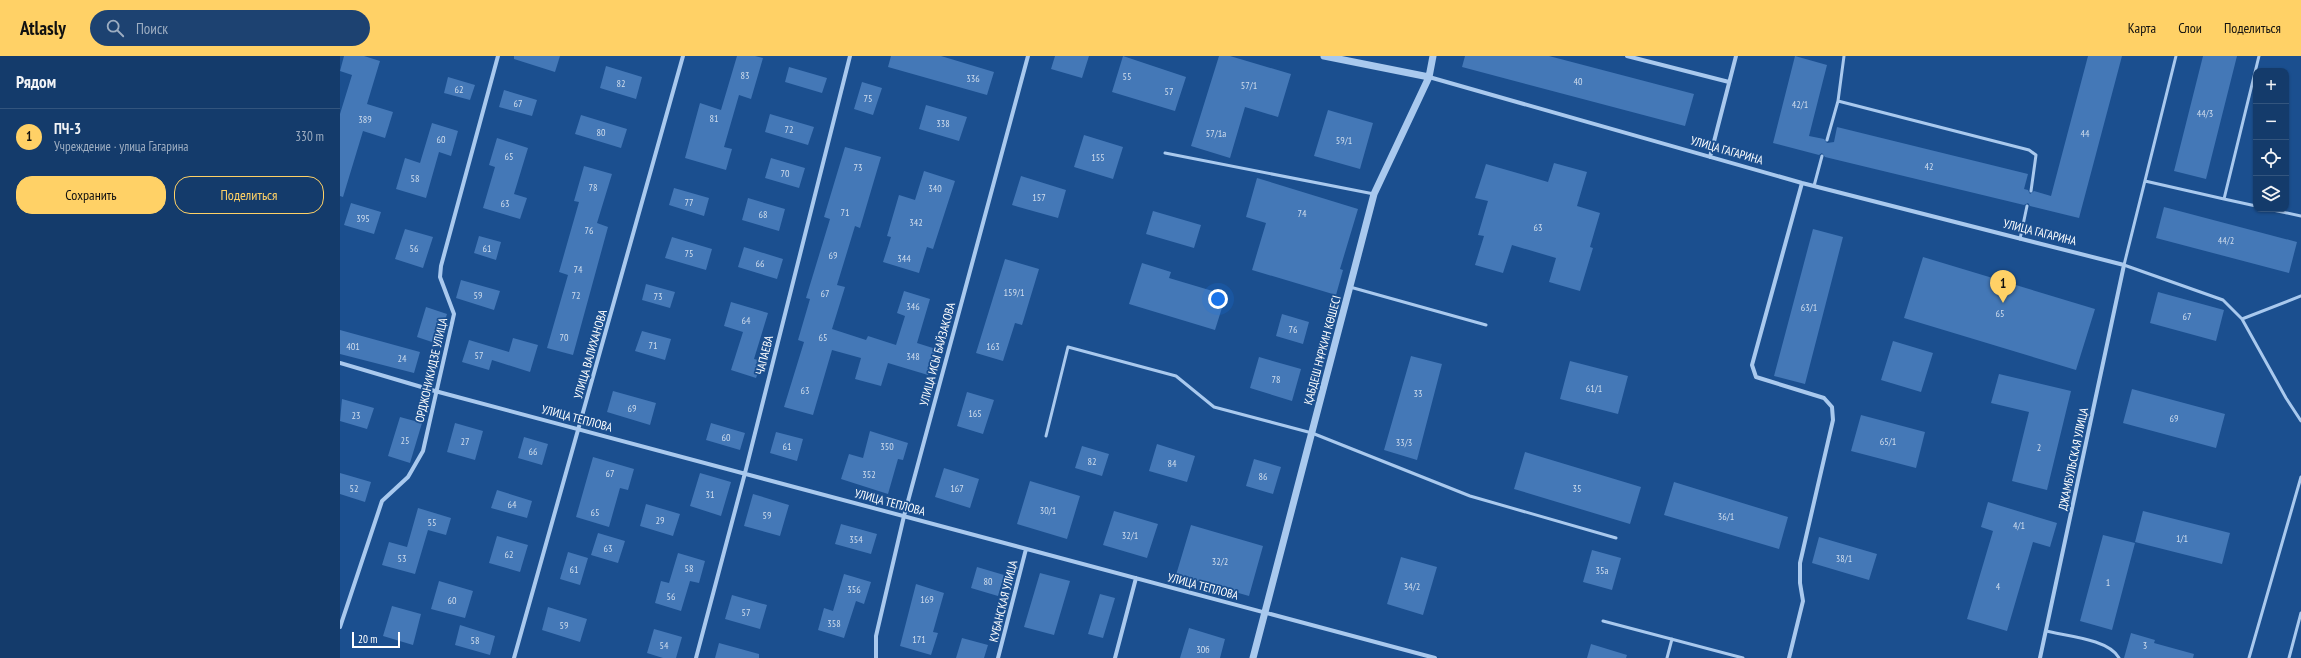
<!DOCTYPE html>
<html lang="ru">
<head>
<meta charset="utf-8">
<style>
	:root { --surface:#143b6b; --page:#1d4271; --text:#f1f3f6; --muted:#9dadc1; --line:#33557e; --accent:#ffd166 }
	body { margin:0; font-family:"PT Sans Narrow",sans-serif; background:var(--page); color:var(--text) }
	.controls { position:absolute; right:12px; top:12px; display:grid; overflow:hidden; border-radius:8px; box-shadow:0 1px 3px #0004 }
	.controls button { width:36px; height:36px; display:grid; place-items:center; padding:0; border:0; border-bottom:1px solid var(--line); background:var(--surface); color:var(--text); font:20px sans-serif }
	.scale { position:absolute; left:12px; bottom:10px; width:48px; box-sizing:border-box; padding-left:4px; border:2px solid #fff; border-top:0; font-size:11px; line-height:14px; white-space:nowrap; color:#fff; -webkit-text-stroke:3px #1b4f8f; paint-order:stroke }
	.you { position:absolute; left:878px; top:243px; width:14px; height:14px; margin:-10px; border:3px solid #fff; border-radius:50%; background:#1a73e8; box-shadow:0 0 0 6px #1a73e833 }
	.badge { display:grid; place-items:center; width:26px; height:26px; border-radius:50%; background:var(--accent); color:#111; font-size:13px; font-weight:700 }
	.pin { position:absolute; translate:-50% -33px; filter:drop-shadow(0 1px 2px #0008) }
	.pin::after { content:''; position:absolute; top:21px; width:14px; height:12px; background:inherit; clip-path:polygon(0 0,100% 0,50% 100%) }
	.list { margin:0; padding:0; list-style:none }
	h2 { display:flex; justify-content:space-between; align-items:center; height:52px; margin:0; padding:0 16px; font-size:17px }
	h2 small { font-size:13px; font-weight:400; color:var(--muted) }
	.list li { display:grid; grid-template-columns:26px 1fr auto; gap:12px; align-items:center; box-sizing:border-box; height:56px; padding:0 16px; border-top:1px solid var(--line) }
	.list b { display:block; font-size:15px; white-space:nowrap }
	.list p { margin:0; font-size:13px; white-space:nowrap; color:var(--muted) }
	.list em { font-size:13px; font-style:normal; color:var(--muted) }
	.actions { display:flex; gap:8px; padding:12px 16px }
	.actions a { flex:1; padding:9px 0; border:1px solid var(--accent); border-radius:16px; text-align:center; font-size:14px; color:var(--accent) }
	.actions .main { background:var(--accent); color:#111 }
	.icon { flex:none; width:22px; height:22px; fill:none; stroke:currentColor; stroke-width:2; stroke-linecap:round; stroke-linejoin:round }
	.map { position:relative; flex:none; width:1961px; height:602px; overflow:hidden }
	header { display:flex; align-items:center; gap:24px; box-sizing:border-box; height:56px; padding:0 20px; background:var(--accent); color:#111 }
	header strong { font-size:19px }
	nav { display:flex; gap:22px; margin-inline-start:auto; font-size:14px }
	.search { width:280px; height:36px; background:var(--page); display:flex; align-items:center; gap:10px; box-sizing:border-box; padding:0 14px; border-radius:22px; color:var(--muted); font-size:15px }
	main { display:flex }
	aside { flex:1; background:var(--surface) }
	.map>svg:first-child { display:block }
</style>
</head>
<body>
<header>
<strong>Atlasly</strong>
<div class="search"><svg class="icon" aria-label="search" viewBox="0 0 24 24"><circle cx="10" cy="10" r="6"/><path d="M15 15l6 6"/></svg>Поиск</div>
<nav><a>Карта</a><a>Слои</a><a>Поделиться</a></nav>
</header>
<main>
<aside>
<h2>Рядом<small></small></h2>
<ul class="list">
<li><span class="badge">1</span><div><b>ПЧ-3</b><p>Учреждение · улица Гагарина</p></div><em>330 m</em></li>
</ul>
<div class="actions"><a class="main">Сохранить</a><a>Поделиться</a></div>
</aside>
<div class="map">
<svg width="1961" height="602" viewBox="0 0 1961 602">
	<rect width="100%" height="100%" fill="#1b4f8f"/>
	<path fill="#4478b7" d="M4,0H24L40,5L27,48L53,56L45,82L23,75L3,141L0,140V58L12,19L0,15Z
		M174,0H220L215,16L174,3Z
		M397,0H415L423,2L411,43L399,39L384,91L392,93L386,114L345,102L360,47L381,54Z
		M551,0H601L654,16L647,39L548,11Z
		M715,0H749L742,22L711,13Z
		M783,0L846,21L835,55L772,36Z
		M879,0H890L951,18L938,61L905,51L890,102L851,90Z
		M1125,0H1209L1354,38L1345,70L1122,11Z
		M1455,0L1487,9L1469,80L1484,83L1487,87L1494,86L1497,71L1688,118L1684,133L1688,134L1690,138L1694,135L1711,140L1748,0H1782L1739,162L1690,150L1688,147L1684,149L1485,101L1482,97L1479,99L1433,87Z
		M1863,0H1897L1866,123L1834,115Z
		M266,10L302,21L296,43L260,32Z
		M449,11L487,22L482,37L445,26Z
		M108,21L135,29L130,44L104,37Z
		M522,26L542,32L533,59L514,53Z
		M164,34L197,44L192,60L159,51Z
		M586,49L627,61L619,85L579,73Z
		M988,54L1033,67L1020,113L974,100Z
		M430,58L474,71L468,89L425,76Z
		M241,59L287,73L281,92L235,78Z
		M92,67L118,75L111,100L99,96L86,142L56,133L65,102L80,107Z
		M744,79L783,91L773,123L734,111Z
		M157,82L188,92L174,138L187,142L180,163L143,152L155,111L149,109Z
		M505,91L541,101L520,172L515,170L497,229L505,231L492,273L526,284L528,280L556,289L565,260L557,257L564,235L590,243L577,287L596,293L588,319L548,307L541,330L515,323L521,302L492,294L473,359L444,351L464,286L458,284L470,243L466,242L490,163L484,161Z
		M431,102L465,112L459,132L425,122Z
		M1214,107L1247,116L1237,150L1260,157L1250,191L1253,192L1240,235L1209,226L1216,202L1172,189L1163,217L1135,209L1144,180L1138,179L1148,145L1135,142L1146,108L1208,126Z
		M244,110L272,118L257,167L268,171L233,299L207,292L228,219L219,216L239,146L234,145Z
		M584,115L615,125L593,193L587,191L579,217L543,206L551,181L547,180L559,139L575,144Z
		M681,120L726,134L718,162L672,149Z
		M917,122L1018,153L1000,213L1003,214L996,239L912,214L926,167L906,161Z
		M334,132L369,142L364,160L329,149Z
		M408,142L445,153L439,175L402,164Z
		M11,147L41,156L34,178L4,169Z
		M1824,151L1957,186L1949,217L1816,182Z
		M813,155L861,169L854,192L806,178Z
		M65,173L93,181L83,212L55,203Z
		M1473,173L1503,181L1465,328L1434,320Z
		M139,180L161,186L156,204L134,197Z
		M332,181L372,193L366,214L325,202Z
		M404,191L443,203L437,223L398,211Z
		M1583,201L1755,253L1736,314L1564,262Z
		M665,203L699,213L682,269L675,267L663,305L636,297Z
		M802,207L831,216L829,222L886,239L875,274L789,248Z
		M121,224L160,235L154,254L116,242Z
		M306,228L335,236L330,252L302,244Z
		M1818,236L1884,254L1876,285L1810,267Z
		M391,246L428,257L414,303L422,305L416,322L391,314L403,276L384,270Z
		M86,251L107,258L98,288L77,281Z
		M942,258L969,266L963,288L936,280Z
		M0,274L80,296L74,317L0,298Z
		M302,275L331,283L325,304L295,295Z
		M173,282L198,289L190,316L152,304L149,314L122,306L129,284L169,296Z
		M1553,285L1593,297L1581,336L1541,324Z
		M1071,300L1102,308L1077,404L1044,394Z
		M919,301L961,313L952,345L910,332Z
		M1230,305L1288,320L1278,358L1220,343Z
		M1659,318L1731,335L1707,434L1672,425L1689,356L1651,347Z
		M1792,333L1885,358L1876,392L1783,367Z
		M273,335L316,347L310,369L267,356Z
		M627,336L654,344L643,378L617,370Z
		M2,343L34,352L27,373L0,365Z
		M1521,359L1585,376L1576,412L1511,395Z
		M60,361L82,367L70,407L48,400Z
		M115,367L143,375L135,404L107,396Z
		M371,367L405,377L400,394L366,384Z
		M530,375L568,387L563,404L558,403L548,438L501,423L509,398L523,402Z
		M436,376L463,383L457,405L430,397Z
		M184,381L208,388L202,409L178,402Z
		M817,388L855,400L847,426L809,415Z
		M742,390L769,398L762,420L735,412Z
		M1185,396L1301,431L1290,468L1174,433Z
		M253,401L294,413L288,434L280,432L269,471L236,461Z
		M914,403L941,411L933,438L906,430Z
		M604,412L639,423L630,452L595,441Z
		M0,417L31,426L25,446L0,438Z
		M360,417L391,426L381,460L350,450Z
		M690,425L740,440L727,483L677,468Z
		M1334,426L1448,461L1439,493L1324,459Z
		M157,434L192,445L187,462L151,452Z
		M413,438L449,449L440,480L404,470Z
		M1648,446L1717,467L1710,491L1693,486L1667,575L1627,563L1653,475L1641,471Z
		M306,448L340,458L333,480L300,470Z
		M78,452L111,462L106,479L88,474L75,518L42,509L49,486L67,491Z
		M774,455L818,468L807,502L763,489Z
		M1803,455L1890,477L1882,508L1795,486Z
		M501,468L537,478L531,498L495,488Z
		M851,469L923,490L909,540L836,519Z
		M258,477L285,485L278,507L251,499Z
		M1763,479L1795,487L1772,574L1740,565Z
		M157,480L188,489L180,516L149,507Z
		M1479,481L1537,498L1529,524L1472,507Z
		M1252,494L1281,502L1272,534L1243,526Z
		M228,496L248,502L240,529L220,523Z
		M338,497L365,505L359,527L350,525L341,555L315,547L321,525L329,527Z
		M1061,501L1097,511L1083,559L1047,548Z
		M637,511L664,519L658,540L631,532Z
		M700,517L730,525L714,579L684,571Z
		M504,518L531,526L524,548L516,545L504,582L478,574L484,552L493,555Z
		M99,525L133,535L125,562L91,553Z
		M576,528L604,537L593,576L598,577L591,599L560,590Z
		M760,538L775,542L763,582L748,578Z
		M392,539L427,549L420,573L385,563Z
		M52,550L81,558L73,589L43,580Z
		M208,551L247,563L240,586L202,574Z
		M120,569L155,580L150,599L115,589Z
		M849,572L885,583L880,602H840Z
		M314,573L342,581L336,602H323L307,597Z
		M1791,577L1815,584L1814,587L1854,598L1853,602H1784Z
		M622,582L648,589L644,602H616Z
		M379,587L419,598V602H375Z
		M1251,588L1287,599L1286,602H1247Z"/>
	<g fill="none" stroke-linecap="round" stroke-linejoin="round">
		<path stroke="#a9c9ee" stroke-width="3" d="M1504,0L1498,45L1689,94L1696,99L1691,135
			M1836,0L1784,209L1883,244L1902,263L1946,342L1961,365
			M1487,84L1498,45
			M825,97L1034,138
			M1805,125L1884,143L1919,0
			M1474,130L1482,100
			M1884,143L1916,150
			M1928,153L1961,160
			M1680,183L1687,150
			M1010,231L1146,269
			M1902,263L1961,240
			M706,380L728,291L836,320L874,351L972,377L1130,440L1276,482
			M1263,565L1403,602
			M1706,575C1726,580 1769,583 1779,602
			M1327,602L1332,583
			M1909,602L1961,421
			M1949,602L1961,557"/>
		<path stroke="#a9c9ee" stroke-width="4" d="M1287,0L1389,26
			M1089,21L1462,127L1784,209L1700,602
			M1370,101L1396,0
			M0,307L95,335L1095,602
			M0,571L42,445L68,421L83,395L114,258L100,221L101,210L158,0
			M174,602L343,0
			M356,602L405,417L510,0
			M536,602V580L564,460L688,0
			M658,602L686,493
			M775,602L796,522
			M1449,602L1463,545L1460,527V507L1493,364L1492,351L1484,342L1416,321L1412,309L1462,127"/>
		<path stroke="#a9c9ee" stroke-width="7" d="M984,0L1089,21
			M913,602L1034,138L1089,21L1093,0"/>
	</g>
	<g text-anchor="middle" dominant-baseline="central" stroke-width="3.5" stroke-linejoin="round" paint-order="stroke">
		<g font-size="10" fill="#d0dded">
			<text x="405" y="19">83</text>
			<text x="787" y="20">55</text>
			<text x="633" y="22">336</text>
			<text x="1238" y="25">40</text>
			<text x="281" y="27">82</text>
			<text x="909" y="29">57/1</text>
			<text x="119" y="33">62</text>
			<text x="829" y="35">57</text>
			<text x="528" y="42">75</text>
			<text x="178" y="47">67</text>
			<text x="1460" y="48">42/1</text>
			<text x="1865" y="57">44/3</text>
			<text x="374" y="62">81</text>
			<text x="25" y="63">389</text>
			<text x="603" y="67">338</text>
			<text x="449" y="73">72</text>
			<text x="261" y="76">80</text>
			<text x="876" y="77">57/1а</text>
			<text x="1745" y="77">44</text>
			<text x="101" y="83">60</text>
			<text x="1004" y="84">59/1</text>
			<text x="169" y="100">65</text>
			<text x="758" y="101">155</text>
			<text x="1589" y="110">42</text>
			<text x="518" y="111">73</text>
			<text x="445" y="117">70</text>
			<text x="75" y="122">58</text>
			<text x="253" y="131">78</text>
			<text x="595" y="132">340</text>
			<text x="699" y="141">157</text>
			<text x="349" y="146">77</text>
			<text x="165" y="147">63</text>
			<text x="505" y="156">71</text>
			<text x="962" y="157">74</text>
			<text x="423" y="158">68</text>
			<text x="23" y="162">395</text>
			<text x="576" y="166">342</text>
			<text x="1198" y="171">63</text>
			<text x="249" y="174">76</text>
			<text x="1886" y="184">44/2</text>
			<text x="74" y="192">56</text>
			<text x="147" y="192">61</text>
			<text x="349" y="197">75</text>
			<text x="493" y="199">69</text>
			<text x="564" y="202">344</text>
			<text x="420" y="207">66</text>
			<text x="238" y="213">74</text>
			<text x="674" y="236">159/1</text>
			<text x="485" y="237">67</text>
			<text x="138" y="239">59</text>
			<text x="236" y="239">72</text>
			<text x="318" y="240">73</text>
			<text x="573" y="250">346</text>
			<text x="1469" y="251">63/1</text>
			<text x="1660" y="257">65</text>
			<text x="1847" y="260">67</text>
			<text x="406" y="264">64</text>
			<text x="953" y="273">76</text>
			<text x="224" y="281">70</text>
			<text x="483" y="281">65</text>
			<text x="313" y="289">71</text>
			<text x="13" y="290">401</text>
			<text x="653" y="290">163</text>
			<text x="139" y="299">57</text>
			<text x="573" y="300">348</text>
			<text x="62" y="302">24</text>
			<text x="936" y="323">78</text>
			<text x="1254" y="332">61/1</text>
			<text x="465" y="334">63</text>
			<text x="1078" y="337">33</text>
			<text x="292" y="352">69</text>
			<text x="635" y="357">165</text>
			<text x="16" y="359">23</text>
			<text x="1834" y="362">69</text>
			<text x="386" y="381">60</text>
			<text x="65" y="384">25</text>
			<text x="125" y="385">27</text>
			<text x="1548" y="385">65/1</text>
			<text x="1064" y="386">33/3</text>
			<text x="447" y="390">61</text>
			<text x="547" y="390">350</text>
			<text x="1699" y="391">2</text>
			<text x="193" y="395">66</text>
			<text x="752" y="405">82</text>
			<text x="832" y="407">84</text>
			<text x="270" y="417">67</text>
			<text x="529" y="418">352</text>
			<text x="923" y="420">86</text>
			<text x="14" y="432">52</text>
			<text x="617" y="432">167</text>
			<text x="1237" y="432">35</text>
			<text x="370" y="438">31</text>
			<text x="172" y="448">64</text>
			<text x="708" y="454">30/1</text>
			<text x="255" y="456">65</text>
			<text x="427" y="459">59</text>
			<text x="1386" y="460">36/1</text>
			<text x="320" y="464">29</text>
			<text x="92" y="466">55</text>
			<text x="1679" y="469">4/1</text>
			<text x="790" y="479">32/1</text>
			<text x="1842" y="482">1/1</text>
			<text x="516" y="483">354</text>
			<text x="268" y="492">63</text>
			<text x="169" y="498">62</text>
			<text x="62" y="502">53</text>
			<text x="1504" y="502">38/1</text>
			<text x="880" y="505">32/2</text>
			<text x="349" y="512">58</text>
			<text x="234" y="513">61</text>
			<text x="1262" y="514">35а</text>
			<text x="648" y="525">80</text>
			<text x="1768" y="526">1</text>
			<text x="1072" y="530">34/2</text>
			<text x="1658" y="530">4</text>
			<text x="514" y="533">356</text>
			<text x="331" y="540">56</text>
			<text x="587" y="543">169</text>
			<text x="112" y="544">60</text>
			<text x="406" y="556">57</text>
			<text x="494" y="567">358</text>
			<text x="224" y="569">59</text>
			<text x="579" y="583">171</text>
			<text x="135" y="584">58</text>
			<text x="324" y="589">54</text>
			<text x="1805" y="589">3</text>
			<text x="863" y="593">30б</text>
		</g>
		<g font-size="12" fill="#fff" stroke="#1b4f8f">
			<text transform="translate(1387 94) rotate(16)">УЛИЦА ГАГАРИНА</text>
			<text transform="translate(1700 176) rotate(14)">УЛИЦА ГАГАРИНА</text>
			<text transform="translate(982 294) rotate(-75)">ҚАБДЕШ НҰРКИН КӨШЕСІ</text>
			<text transform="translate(250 298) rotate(-74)">УЛИЦА ВАЛИХАНОВА</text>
			<text transform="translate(597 298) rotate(-75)">УЛИЦА ИСЫ БАЙЗАКОВА</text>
			<text transform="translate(424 299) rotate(-76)">ЧАПАЕВА</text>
			<text transform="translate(91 314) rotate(-77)">ОРДЖОНИКИДЗЕ УЛИЦА</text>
			<text transform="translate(237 362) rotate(15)">УЛИЦА ТЕПЛОВА</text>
			<text transform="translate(1733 403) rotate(-78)">ДЖАМБУЛЬСКАЯ УЛИЦА</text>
			<text transform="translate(550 446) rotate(15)">УЛИЦА ТЕПЛОВА</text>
			<text transform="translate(863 530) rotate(15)">УЛИЦА ТЕПЛОВА</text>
			<text transform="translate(663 545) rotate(-76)">КУБАНСКАЯ УЛИЦА</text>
		</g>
	</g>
</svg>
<div class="controls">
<button>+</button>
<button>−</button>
<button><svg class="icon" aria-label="locate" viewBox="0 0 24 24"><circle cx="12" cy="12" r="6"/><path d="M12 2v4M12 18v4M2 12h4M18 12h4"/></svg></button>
<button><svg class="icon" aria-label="layers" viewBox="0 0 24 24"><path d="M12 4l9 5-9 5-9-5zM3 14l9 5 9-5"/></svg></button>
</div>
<div class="scale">20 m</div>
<div class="you"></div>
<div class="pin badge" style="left:1663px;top:247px">1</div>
</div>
</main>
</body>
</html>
